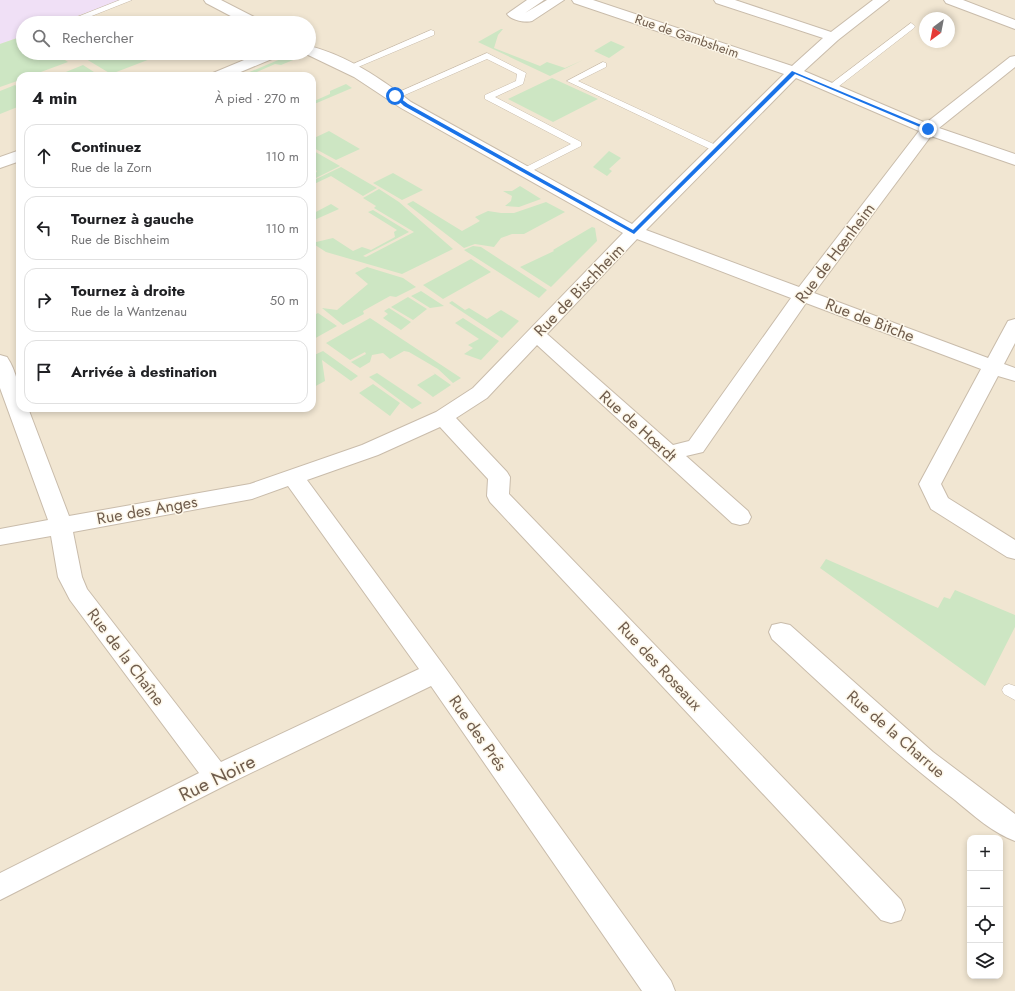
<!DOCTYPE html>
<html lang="fr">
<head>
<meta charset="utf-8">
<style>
	:root { --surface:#fff; --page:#f6f6f6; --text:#202124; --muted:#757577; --line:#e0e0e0 }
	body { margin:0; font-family:Jost,sans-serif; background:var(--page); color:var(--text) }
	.controls { position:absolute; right:12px; bottom:12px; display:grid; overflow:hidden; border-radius:8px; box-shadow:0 2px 6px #0003 }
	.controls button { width:36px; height:36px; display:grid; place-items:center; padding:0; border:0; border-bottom:1px solid var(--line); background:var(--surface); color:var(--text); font:20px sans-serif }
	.compass { position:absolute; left:919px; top:12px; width:36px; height:36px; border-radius:50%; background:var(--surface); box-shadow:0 2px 6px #0003; rotate:212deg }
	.stop { position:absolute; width:12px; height:12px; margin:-9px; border:3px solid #1a73e8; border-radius:50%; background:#fff }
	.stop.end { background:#1a73e8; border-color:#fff; box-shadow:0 1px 4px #0008 }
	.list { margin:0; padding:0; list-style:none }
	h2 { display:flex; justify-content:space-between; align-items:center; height:52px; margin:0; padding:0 16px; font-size:17px }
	h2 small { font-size:13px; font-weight:400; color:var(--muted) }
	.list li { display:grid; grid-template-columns:26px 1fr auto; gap:12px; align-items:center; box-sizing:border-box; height:64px; margin:0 8px 8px; padding:0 8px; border:1px solid var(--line); border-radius:12px }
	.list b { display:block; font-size:15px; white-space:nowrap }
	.list p { margin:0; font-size:13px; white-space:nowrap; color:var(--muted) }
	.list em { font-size:13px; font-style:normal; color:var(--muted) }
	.icon { flex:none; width:22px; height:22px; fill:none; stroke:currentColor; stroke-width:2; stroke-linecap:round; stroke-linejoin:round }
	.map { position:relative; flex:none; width:1015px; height:991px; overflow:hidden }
	.search { position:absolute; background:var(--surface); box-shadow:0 2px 6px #0003; left:16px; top:16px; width:300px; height:44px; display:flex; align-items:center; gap:10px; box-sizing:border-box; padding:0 14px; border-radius:22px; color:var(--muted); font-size:15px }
	.panel { position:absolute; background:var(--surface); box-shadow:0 2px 6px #0003; left:16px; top:72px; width:300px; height:340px; border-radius:12px }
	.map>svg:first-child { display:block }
</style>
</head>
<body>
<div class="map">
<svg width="1015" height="991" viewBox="0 0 1015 991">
	<rect width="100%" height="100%" fill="#faf4e3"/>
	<path fill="#f1e6d2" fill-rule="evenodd" d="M0,0H1015V991H0ZM925,18H949V42H925ZM23,23H309V53H23ZM20,76H312V408H20ZM970,838H1000V976H970Z"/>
	<path fill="#f0e0f6" d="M0,0H122L58,23H23V36L0,44Z"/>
	<path fill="#cde6c3" d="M501,29H503L498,35L494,48L540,66L547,62L565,68L583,60L550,76L478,42Z
		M23,36V53H54L68,62L30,76H20V80L0,87V44Z
		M611,41L625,47L609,58L594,51Z
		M90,53H166L111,74L81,56Z
		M283,58H298L281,65L275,64L248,76H240Z
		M83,65L94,72L84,76H56Z
		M552,78L598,99L553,122L508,99Z
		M346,84L352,88L312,105V102L330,94V91Z
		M15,85L20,89V106L0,114V91Z
		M329,131L360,149L336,160L312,147V139Z
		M312,150L340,166L312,180L317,171L314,169L315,165L312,164Z
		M609,151L621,158L609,169L612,171L607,176L593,167Z
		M341,167L377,188L363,196L331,176L312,185V181Z
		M393,173L423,190L402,200L373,183Z
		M520,186L541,199L519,207L505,206L511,201L512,196L503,191H512Z
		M379,189L399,202L453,249L402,274L326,252L312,243L333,238L353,251L362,247L371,250L395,237L394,232L397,230L368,212L373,210L409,232L363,256L366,257L414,232L374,208L376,206L363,198Z
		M413,201L462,231L480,221L475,217L488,211L501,213H514L546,202L565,212L524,234H512L501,238L494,247L475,244L464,248L407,204Z
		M331,204L339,209L312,221V214Z
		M592,227L595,228L597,241L551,287L520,267L554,251L553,250Z
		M473,246L481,247L547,290L539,298L464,250Z
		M471,259L491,272L443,299L423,285Z
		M367,267L403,278L416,287L396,297L390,296L363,311L364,314L343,325L322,308L337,310L368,284L355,273Z
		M421,291L444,306L430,308L411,296Z
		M408,297L427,309L413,320L391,307Z
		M452,301L465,310L469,308L487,319L501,310L519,321L502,338L449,303Z
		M389,308L411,322L401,330L383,318L388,314L384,311Z
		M318,313L337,326L312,340V316Z
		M370,318L461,378L453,383L438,369L409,352L404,351L390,359L383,353L372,355L370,362L360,368L351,362L366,354L365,352L350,360L326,343Z
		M463,318L499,341L481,360L464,354L473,348L468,345L479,339L455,323Z
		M323,351L358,376L351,381L322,360L325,381L312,388V356Z
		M431,371L451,385L433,397L417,385L435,374Z
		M377,373L422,403L412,409L369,377Z
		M373,384L400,403L390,416L359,393Z
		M826,559L938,608L944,597L950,599L955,590L1015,615V627L985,686L820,568Z"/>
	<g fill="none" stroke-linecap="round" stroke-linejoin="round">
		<g stroke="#c9bcab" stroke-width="1">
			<path id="lane" d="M120,0H132L74,23H62Z
				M911,23L915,26L914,28L834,90H828V86Z
				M431,30L434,31V35L351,70H345L344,68Z
				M487,53L526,73L523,84L495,97L581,142V146L528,173H522L520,171L522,169L571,144L485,99V95L516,81L517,74L487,59L398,98L395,99L390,96Z
				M603,62L606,63V67L578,81L720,147L722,149L720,151H714L567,81Z
				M1009,684L1015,686V700L1004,694L1002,690L1004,686Z"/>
		</g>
		<g stroke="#c9bcab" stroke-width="2">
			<path id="street" d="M204,0H221L260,20L262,23H244L206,3Z
				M527,0H544L525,13L547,0H564L532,21C525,23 511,20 507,14Z
				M572,0H593L792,66L823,38L716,3L714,0H735L831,32L873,0H889L838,40L804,71L926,123L1010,57L1015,56V67L939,128L1015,154V165L931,136L814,293L988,358L1008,321L1015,319V343L1004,364L1015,368V381L998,376L941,484L948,498L1015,540V559L1007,557L931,509L919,484L981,369L806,303L703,452L686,456L748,511L751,517L748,523L740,525L732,523L537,345L487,398L456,418L507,472L510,477L509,494L901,900L905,910L901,920L891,923L881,920L490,502L487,496L488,479L440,427L378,455L307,480L444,666L671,981L675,991H642L431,686L226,785L0,900V873L199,773L70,600L58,577L51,536L0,545V529L48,520L0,388V355L7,357C17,372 20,390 20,408H28L69,516L250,484L362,445L436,412L473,388L623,233L401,108L354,77L304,53H309V46C346,55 382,79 411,102L632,224L784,74L574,3ZM796,78L919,131L799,287L646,230ZM637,239L791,298L689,441L673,445L547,334ZM288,486L419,669L221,762L87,589L82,577L73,532L252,499Z
				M944,0H963L1015,20V29L946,3Z
				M261,53H281L279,56L231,76H211L213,73Z
				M20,150V161L0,168V157Z
				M781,623L790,625L933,752L1015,814V841C993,833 973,815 955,800C891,751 832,694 772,639L769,632L772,625Z"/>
		</g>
		<use href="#lane" fill="#fff" fill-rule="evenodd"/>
		<use href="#street" fill="#fff" fill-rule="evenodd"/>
	</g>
	<path fill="#1a73e8" d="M792,71L931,129L927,130L795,74L634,234L404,106L393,96L396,95L408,104L633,230Z"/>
	<g text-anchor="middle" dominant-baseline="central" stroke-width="3" stroke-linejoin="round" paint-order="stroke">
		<g font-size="13" fill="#6f5c4c" stroke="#fdf7e9">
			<text transform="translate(687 36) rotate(19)">Rue de Gambsheim</text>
		</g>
		<g font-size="16" fill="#6f5c4c" stroke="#fdf7e9">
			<text transform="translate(835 253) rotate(-53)">Rue de Hœnheim</text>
			<text transform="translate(579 290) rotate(-46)">Rue de Bischheim</text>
			<text transform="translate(870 320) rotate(21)">Rue de Bitche</text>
			<text transform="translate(638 426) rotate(42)">Rue de Hœrdt</text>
			<text transform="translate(147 510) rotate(-10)">Rue des Anges</text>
			<text transform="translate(126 657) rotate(53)">Rue de la Chaîne</text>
			<text transform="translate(660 666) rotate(47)">Rue des Roseaux</text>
			<text transform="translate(478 733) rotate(55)">Rue des Prés</text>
			<text transform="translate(896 734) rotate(41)">Rue de la Charrue</text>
		</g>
		<g font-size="19" fill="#6f5c4c" stroke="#fdf7e9">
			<text transform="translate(217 778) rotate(-26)">Rue Noire</text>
		</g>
	</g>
</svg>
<div class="controls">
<button>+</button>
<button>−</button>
<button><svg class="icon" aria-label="locate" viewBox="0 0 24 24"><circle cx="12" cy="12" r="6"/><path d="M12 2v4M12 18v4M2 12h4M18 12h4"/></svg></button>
<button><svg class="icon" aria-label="layers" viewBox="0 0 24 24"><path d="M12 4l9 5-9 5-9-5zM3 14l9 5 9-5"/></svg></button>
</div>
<svg class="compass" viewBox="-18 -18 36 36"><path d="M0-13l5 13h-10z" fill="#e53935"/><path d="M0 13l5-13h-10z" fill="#757577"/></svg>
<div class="stop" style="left:395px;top:96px"></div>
<div class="stop end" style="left:928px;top:129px"></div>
<div class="search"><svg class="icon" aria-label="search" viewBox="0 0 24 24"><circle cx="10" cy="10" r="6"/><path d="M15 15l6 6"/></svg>Rechercher</div>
<section class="panel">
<h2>4 min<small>À pied · 270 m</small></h2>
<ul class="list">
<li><svg class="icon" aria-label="ahead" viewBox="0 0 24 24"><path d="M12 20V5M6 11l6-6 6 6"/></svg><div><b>Continuez</b><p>Rue de la Zorn</p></div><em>110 m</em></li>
<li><svg class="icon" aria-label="left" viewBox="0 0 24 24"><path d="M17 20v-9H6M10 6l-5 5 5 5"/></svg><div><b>Tournez à gauche</b><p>Rue de Bischheim</p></div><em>110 m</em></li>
<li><svg class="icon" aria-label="right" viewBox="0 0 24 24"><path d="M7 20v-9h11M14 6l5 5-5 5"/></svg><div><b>Tournez à droite</b><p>Rue de la Wantzenau</p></div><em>50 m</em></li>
<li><svg class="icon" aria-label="arrive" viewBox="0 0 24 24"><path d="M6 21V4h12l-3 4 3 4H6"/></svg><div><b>Arrivée à destination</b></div></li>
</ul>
</section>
</div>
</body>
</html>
